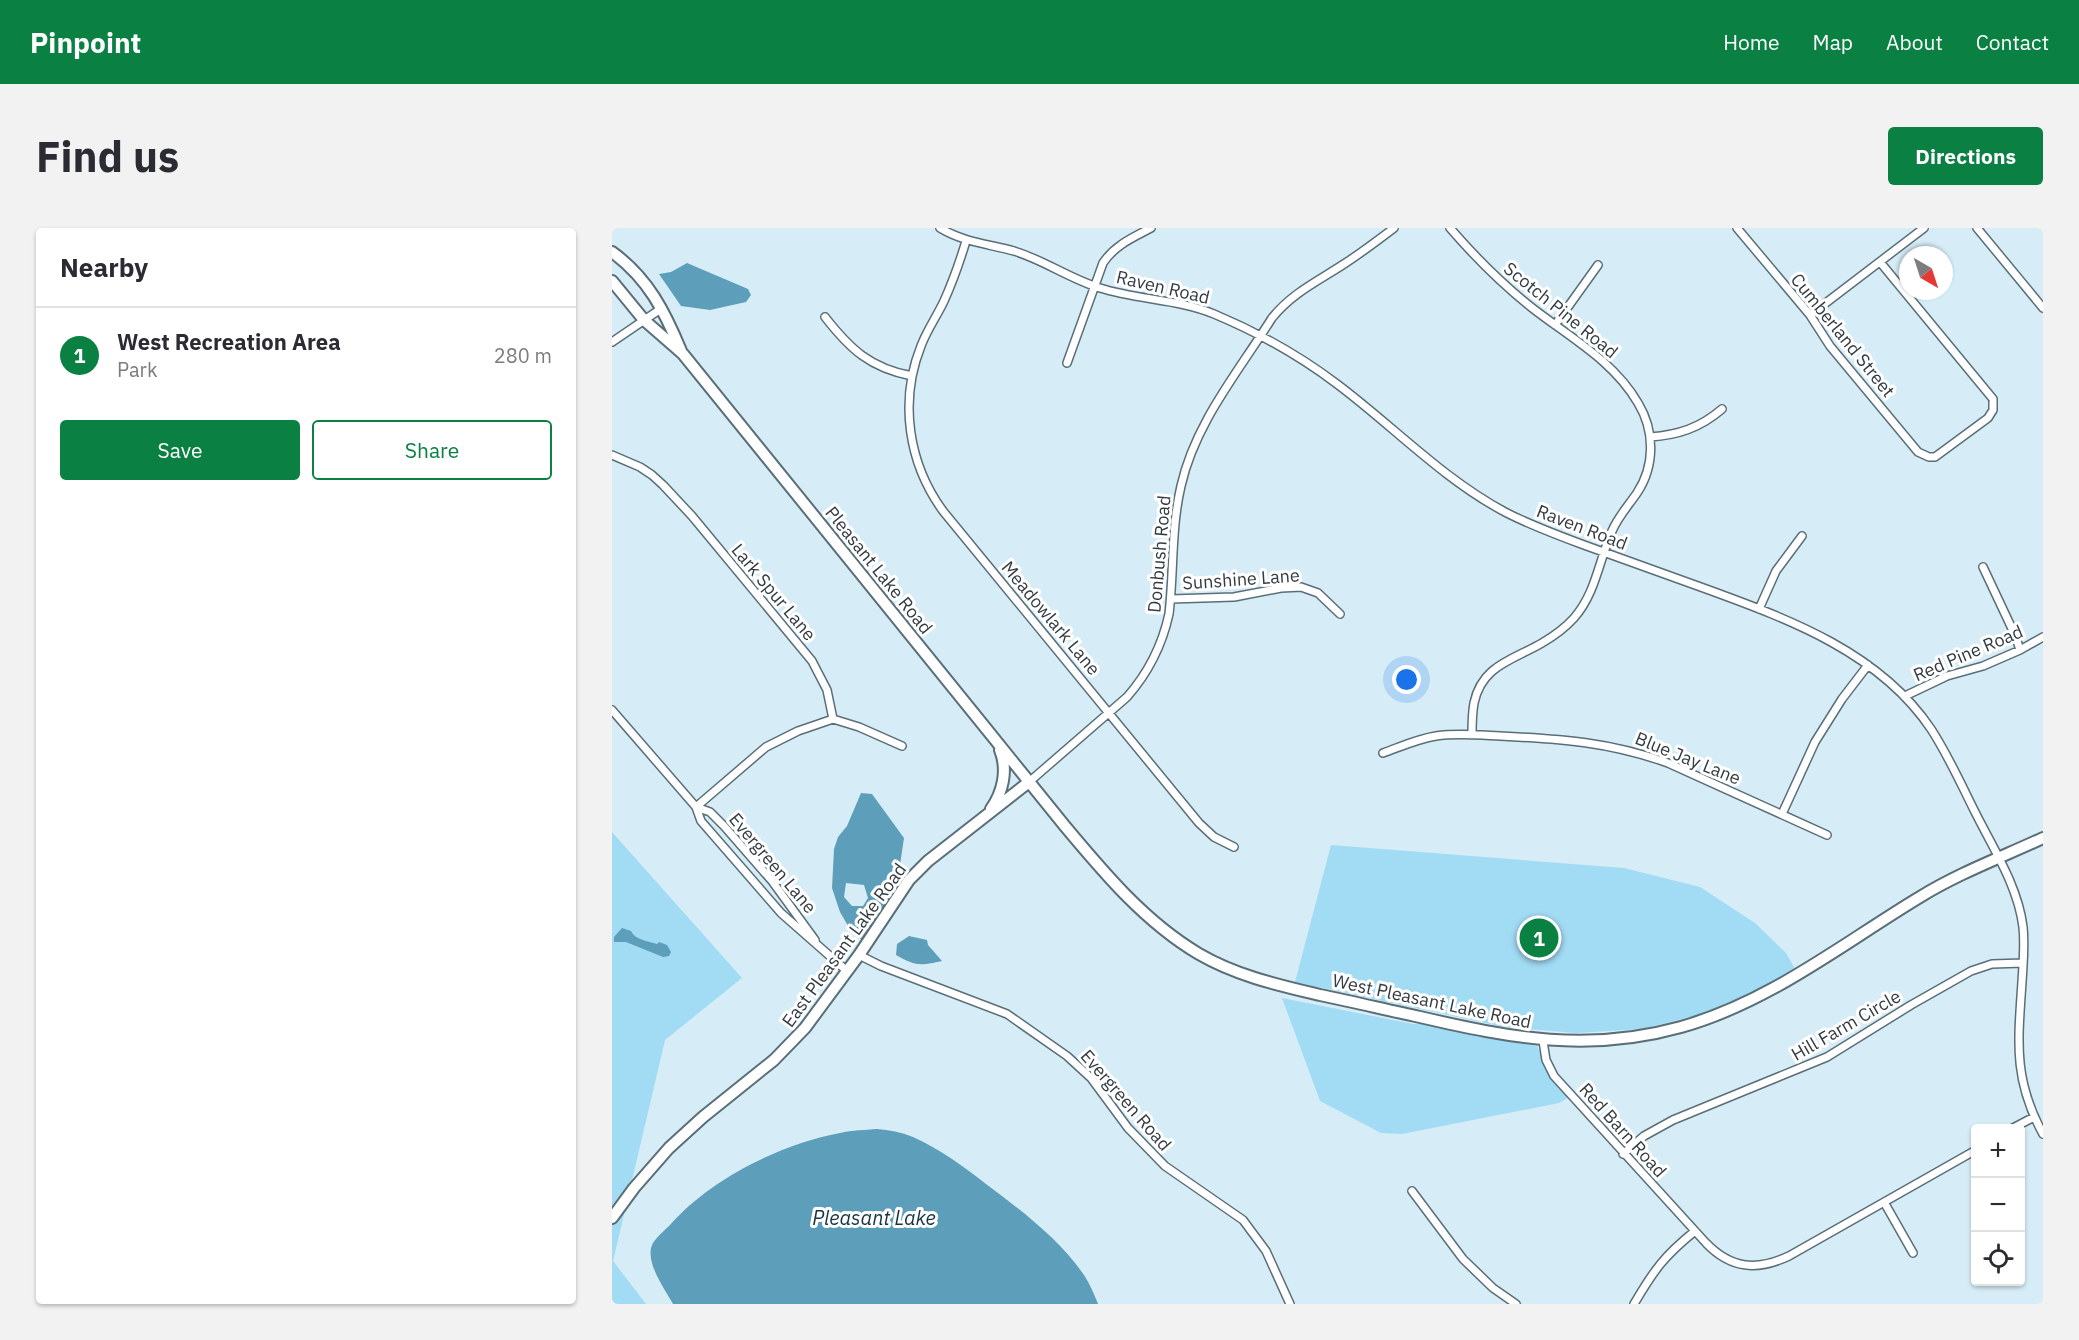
<!DOCTYPE html>
<html lang="en">
<head>
<meta charset="utf-8">
<style>
	:root { --surface:#fff; --page:#f2f2f3; --text:#2b2b33; --muted:#7c7c81; --line:#e1e1e2; --accent:#0b8043 }
	body { margin:0; font-family:"IBM Plex Sans",sans-serif; background:var(--page); color:var(--text) }
	.controls { position:absolute; right:18px; bottom:18px; display:grid; overflow:hidden; border-radius:6px; box-shadow:0 2px 4px #0004 }
	.controls button { width:54px; height:54px; display:grid; place-items:center; padding:0; border:0; border-bottom:2px solid var(--line); background:var(--surface); color:var(--text); font:30px sans-serif }
	.compass { position:absolute; left:1287px; top:18px; width:54px; height:54px; border-radius:50%; background:var(--surface); box-shadow:0 2px 4px #0004; rotate:141deg }
	.you { position:absolute; left:795px; top:452px; width:21px; height:21px; margin:-15px; border:4px solid #fff; border-radius:50%; background:#1a73e8; box-shadow:0 0 0 9px #1a73e833 }
	.badge { display:grid; place-items:center; width:39px; height:39px; border-radius:50%; background:var(--accent); color:#fff; font-size:20px; font-weight:700 }
	.pin { position:absolute; translate:-50% -50%; border:3px solid #fff; box-shadow:0 2px 6px #0006 }
	.list { margin:0; padding:0; list-style:none }
	h2 { display:flex; justify-content:space-between; align-items:center; height:78px; margin:0; padding:0 24px; font-size:26px }
	h2 small { font-size:20px; font-weight:400; color:var(--muted) }
	.list li { display:grid; grid-template-columns:39px 1fr auto; gap:18px; align-items:center; box-sizing:border-box; height:96px; padding:0 24px; border-top:2px solid var(--line) }
	.list b { display:block; font-size:22px; white-space:nowrap }
	.list p { margin:0; font-size:20px; white-space:nowrap; color:var(--muted) }
	.list em { font-size:20px; font-style:normal; color:var(--muted) }
	.actions { display:flex; gap:12px; padding:18px 24px }
	.actions a { flex:1; padding:14px 0; border:2px solid var(--accent); border-radius:6px; text-align:center; font-size:21px; color:var(--accent) }
	.actions .main { background:var(--accent); color:#fff }
	.icon { flex:none; width:33px; height:33px; fill:none; stroke:currentColor; stroke-width:2; stroke-linecap:round; stroke-linejoin:round }
	.map { position:relative; flex:none; width:1431px; height:1076px; overflow:hidden; border-radius:6px }
	header { display:flex; align-items:center; gap:36px; box-sizing:border-box; height:84px; padding:0 30px; background:var(--accent); color:#fff }
	header strong { font-size:28px }
	nav { display:flex; gap:33px; margin-inline-start:auto; font-size:21px }
	.intro { display:flex; align-items:center; justify-content:space-between; box-sizing:border-box; height:144px; padding:0 36px }
	h1 { margin:0; font-size:42px }
	.button { padding:15px 27px; border-radius:6px; background:var(--accent); color:#fff; font-size:21px; font-weight:700 }
	main { display:flex; gap:36px; padding:0 36px }
	aside { flex:1; background:var(--surface); border-radius:6px; box-shadow:0 2px 4px #0004 }
	.map>svg:first-child { display:block }
</style>
</head>
<body>
<header>
<strong>Pinpoint</strong>
<nav><a>Home</a><a>Map</a><a>About</a><a>Contact</a></nav>
</header>
<div class="intro"><h1>Find us</h1><a class="button">Directions</a></div>
<main>
<aside>
<h2>Nearby<small></small></h2>
<ul class="list">
<li><span class="badge">1</span><div><b>West Recreation Area</b><p>Park</p></div><em>280 m</em></li>
</ul>
<div class="actions"><a class="main">Save</a><a>Share</a></div>
</aside>
<div class="map">
<svg width="1431" height="1076" viewBox="0 0 1431 1076">
	<rect width="100%" height="100%" fill="#d6edf7"/>
	<path fill="#a2dbf4" d="M0,604L130,750L53,812L1,1033L34,1076H0Z
		M719,617L1012,640L1088,659L1143,695L1174,725L1183,741L1135,767L1086,787L1030,801L964,805L892,799L683,754Z
		M670,770L801,796H812L925,818L939,849L956,870L947,875L790,906L769,905L708,873Z"/>
	<path fill="#5d9ebb" fill-rule="evenodd" d="M75,35L136,61L139,67L134,74L98,82L69,78L47,46L59,44Z
		M249,565L260,566L292,610L285,657L263,697L250,712L239,703L228,684L220,660L222,621L226,609L235,598ZM234,655L252,657L256,670L251,678H240L232,669Z
		M10,700L19,703C23,712 36,713 45,716L47,714L55,717L59,724L57,728L51,729L14,714H2V709Z
		M297,708L315,712L316,717L330,733C308,738 303,738 284,727L285,716Z
		M265,901C277,902 289,904 301,909C328,921 351,938 374,956C409,982 447,1011 472,1047C478,1056 482,1066 486,1076H61C53,1061 33,1035 40,1017C43,1010 53,1002 58,997C98,951 169,916 228,905C240,902 253,902 265,901Z"/>
	<g fill="none" stroke-linecap="round" stroke-linejoin="round">
		<g stroke="#5a6e77" stroke-width="10">
			<path id="street" d="M328,0C351,14 376,16 402,23C432,32 458,51 488,60C526,72 566,71 602,86C645,104 688,128 725,156C781,198 831,251 893,284C918,297 945,307 972,317C1014,332 1056,347 1097,362C1179,392 1268,425 1319,501C1336,527 1349,556 1363,584C1381,620 1406,658 1411,699C1413,717 1411,736 1410,754C1406,814 1401,851 1431,906
				M838,0C863,29 889,55 919,79C957,109 1001,132 1026,175C1043,203 1043,238 1025,265C1016,278 1006,289 1000,303C987,332 984,365 962,390C953,400 942,408 930,415C901,432 870,437 862,475C860,486 860,497 860,507
				M1125,0L1198,87L1218,118L1306,224L1317,229H1323L1376,190L1381,182V171L1268,34
				M1365,0L1431,80
				M354,13C348,33 341,53 332,73C325,88 315,102 309,118C287,173 296,235 331,283L587,595L602,609L622,619
				M1198,87L1312,0
				M213,89C238,121 258,140 300,148
				M943,97L986,37
				M0,114L50,80
				M455,135L491,35C503,17 520,10 539,0
				M1038,209C1066,207 1088,200 1110,181
				M0,227L28,239L40,247L51,257L80,288L200,433L215,462L221,491
				M1371,339L1403,407L1408,422
				M559,371L622,369L669,360L689,359L706,365L728,386
				M1147,381L1164,343L1190,308
				M1293,468L1335,448L1371,438L1408,422L1431,409
				M0,482L84,579L89,593L169,685L235,743
				M221,491L247,499L290,518
				M771,525C788,519 805,511 824,508C845,505 867,507 888,508C950,511 998,514 1056,535L1215,607
				M417,554L515,469C537,444 550,418 557,386C562,344 559,300 569,258C583,195 627,143 660,90C680,65 706,53 732,36C749,25 765,13 782,0
				M84,579L98,584L112,598L160,653L203,712
				M84,579L154,519L186,503L221,491
				M1170,586L1203,514L1230,471L1256,437
				M247,727L269,738L395,786L455,828L479,850L516,900L553,938L631,992L654,1023L678,1076
				M931,813L934,832L942,848L1094,1015C1119,1041 1145,1043 1177,1028L1364,922
				M1401,900L1422,889
				M1011,926L1032,908L1061,892L1215,829L1299,777L1359,743L1380,736L1411,735
				M800,963L851,1031L881,1060L904,1076
				M1272,974L1301,1025
				M1022,1076C1042,1042 1052,1028 1083,1003"/>
		</g>
		<g stroke="#5a6e77" stroke-width="14">
			<path id="secondary" d="M0,24C36,50 53,84 69,123
				M0,53L32,92L71,126C171,250 271,374 372,498C399,531 425,564 452,597C492,645 533,694 587,726C625,748 666,757 708,767C742,774 775,782 808,789C899,810 976,825 1069,799C1158,774 1230,716 1308,669C1347,645 1390,629 1431,610
				M379,581C391,564 396,542 388,522
				M0,990L22,960L57,920L91,889L162,832L193,800L247,727L297,652L316,633L417,554"/>
		</g>
		<use href="#street" stroke="#fff" stroke-width="7"/>
		<use href="#secondary" stroke="#fff" stroke-width="10"/>
	</g>
	<g text-anchor="middle" dominant-baseline="central" stroke-width="6" stroke-linejoin="round" paint-order="stroke">
		<g font-size="18" fill="#323b40" stroke="#fff">
			<text transform="translate(551 59) rotate(13)">Raven Road</text>
			<text transform="translate(949 82) rotate(39)">Scotch Pine Road</text>
			<text transform="translate(1231 107) rotate(51)">Cumberland Street</text>
			<text transform="translate(970 299) rotate(21)">Raven Road</text>
			<text transform="translate(547 326) rotate(-85)">Donbush Road</text>
			<text transform="translate(267 342) rotate(51)">Pleasant Lake Road</text>
			<text transform="translate(629 351) rotate(-4)">Sunshine Lane</text>
			<text transform="translate(162 364) rotate(50)">Lark Spur Lane</text>
			<text transform="translate(439 390) rotate(50)">Meadowlark Lane</text>
			<text transform="translate(1356 425) rotate(-23)">Red Pine Road</text>
			<text transform="translate(1076 530) rotate(22)">Blue Jay Lane</text>
			<text transform="translate(161 635) rotate(50)">Evergreen Lane</text>
			<text transform="translate(232 717) rotate(-54)">East Pleasant Lake Road</text>
			<text transform="translate(820 773) rotate(12)">West Pleasant Lake Road</text>
			<text transform="translate(1234 797) rotate(-30)">Hill Farm Circle</text>
			<text transform="translate(514 872) rotate(49)">Evergreen Road</text>
			<text transform="translate(1011 902) rotate(48)">Red Barn Road</text>
		</g>
		<g font-size="20" font-style="italic" fill="#163542" stroke="#fff">
			<text x="262" y="989">Pleasant Lake</text>
		</g>
	</g>
</svg>
<div class="controls">
<button>+</button>
<button>−</button>
<button><svg class="icon" aria-label="locate" viewBox="0 0 24 24"><circle cx="12" cy="12" r="6"/><path d="M12 2v4M12 18v4M2 12h4M18 12h4"/></svg></button>
</div>
<svg class="compass" viewBox="-18 -18 36 36"><path d="M0-13l5 13h-10z" fill="#e53935"/><path d="M0 13l5-13h-10z" fill="#7c7c81"/></svg>
<div class="you"></div>
<div class="pin badge" style="left:927px;top:710px">1</div>
</div>
</main>
</body>
</html>
